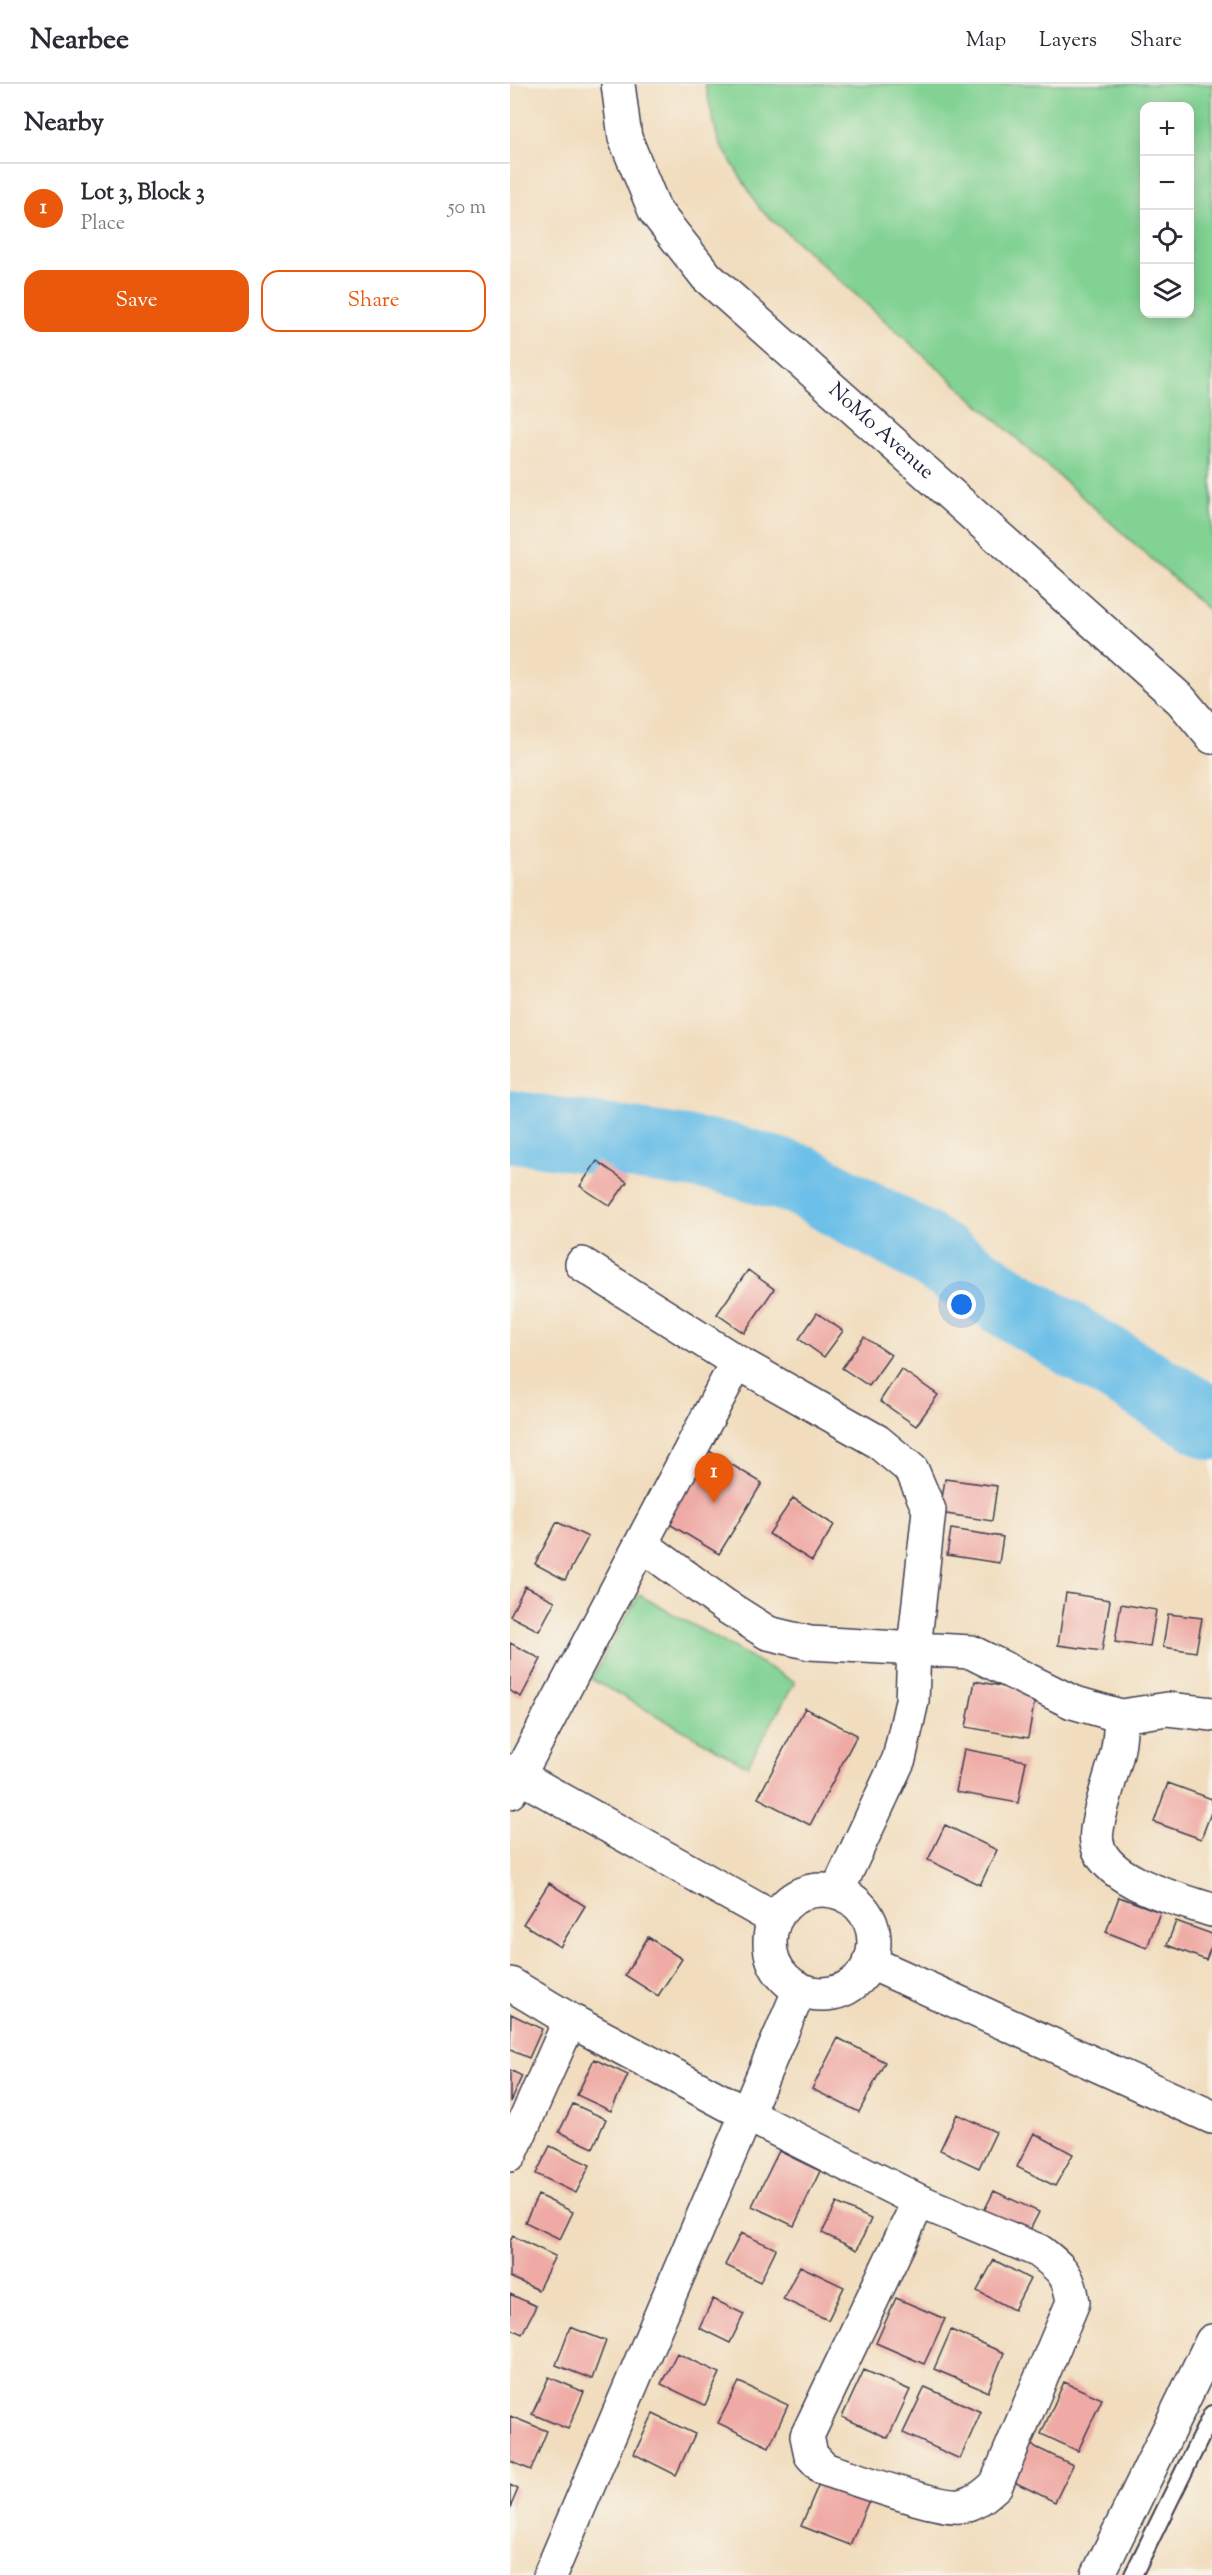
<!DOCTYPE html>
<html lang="en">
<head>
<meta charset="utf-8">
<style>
	:root { --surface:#fff; --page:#f2f2f3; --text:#2b2b33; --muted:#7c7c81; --line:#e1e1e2; --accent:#ea580c }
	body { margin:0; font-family:"Sorts Mill Goudy",serif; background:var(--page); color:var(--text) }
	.controls { position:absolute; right:18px; top:18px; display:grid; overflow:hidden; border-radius:12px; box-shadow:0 3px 15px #0003 }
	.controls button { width:54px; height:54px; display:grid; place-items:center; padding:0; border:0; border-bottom:2px solid var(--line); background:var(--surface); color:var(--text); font:30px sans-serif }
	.you { position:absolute; left:452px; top:1221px; width:21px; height:21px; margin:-15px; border:4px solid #fff; border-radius:50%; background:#1a73e8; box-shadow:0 0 0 9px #1a73e833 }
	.badge { display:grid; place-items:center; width:39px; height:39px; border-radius:50%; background:var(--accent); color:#fff; font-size:20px; font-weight:700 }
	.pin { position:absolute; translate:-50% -50px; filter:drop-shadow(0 2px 3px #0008) }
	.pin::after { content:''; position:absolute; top:32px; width:21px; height:18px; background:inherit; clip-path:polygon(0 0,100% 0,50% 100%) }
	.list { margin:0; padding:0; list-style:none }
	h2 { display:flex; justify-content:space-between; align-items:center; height:78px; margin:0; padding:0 24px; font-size:26px }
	h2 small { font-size:20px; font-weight:400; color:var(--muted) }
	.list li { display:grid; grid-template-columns:39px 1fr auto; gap:18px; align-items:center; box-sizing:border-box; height:90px; padding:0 24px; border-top:2px solid var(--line) }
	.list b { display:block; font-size:22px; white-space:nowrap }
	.list p { margin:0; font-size:20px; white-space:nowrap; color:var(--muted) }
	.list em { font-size:20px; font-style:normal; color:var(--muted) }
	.actions { display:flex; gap:12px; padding:18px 24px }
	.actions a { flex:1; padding:14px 0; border:2px solid var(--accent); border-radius:18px; text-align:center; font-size:21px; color:var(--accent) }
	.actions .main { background:var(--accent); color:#fff }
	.icon { flex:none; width:33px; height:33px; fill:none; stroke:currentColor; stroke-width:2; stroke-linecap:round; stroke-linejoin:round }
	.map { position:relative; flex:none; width:702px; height:2491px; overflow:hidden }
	header { display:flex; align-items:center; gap:36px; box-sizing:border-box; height:84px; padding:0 30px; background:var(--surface); border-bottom:2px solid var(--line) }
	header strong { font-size:28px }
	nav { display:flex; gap:33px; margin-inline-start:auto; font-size:21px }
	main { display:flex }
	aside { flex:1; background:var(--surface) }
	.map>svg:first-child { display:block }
</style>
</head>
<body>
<header>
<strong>Nearbee</strong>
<nav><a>Map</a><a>Layers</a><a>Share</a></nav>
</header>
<main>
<aside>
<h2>Nearby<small></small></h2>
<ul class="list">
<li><span class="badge">1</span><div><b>Lot 3, Block 3</b><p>Place</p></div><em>50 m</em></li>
</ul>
<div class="actions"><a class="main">Save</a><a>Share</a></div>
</aside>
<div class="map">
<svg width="702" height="2491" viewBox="0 0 702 2491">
	<rect width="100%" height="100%" fill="#f7f3e8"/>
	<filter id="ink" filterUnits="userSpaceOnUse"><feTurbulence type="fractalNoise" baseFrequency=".0167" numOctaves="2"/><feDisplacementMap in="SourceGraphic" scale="12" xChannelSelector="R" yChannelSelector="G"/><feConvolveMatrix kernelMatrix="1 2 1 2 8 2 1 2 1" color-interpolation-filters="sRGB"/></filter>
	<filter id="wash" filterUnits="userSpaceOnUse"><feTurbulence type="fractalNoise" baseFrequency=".008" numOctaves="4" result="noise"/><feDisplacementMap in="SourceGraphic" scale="24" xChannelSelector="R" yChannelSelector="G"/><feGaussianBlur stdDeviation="1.35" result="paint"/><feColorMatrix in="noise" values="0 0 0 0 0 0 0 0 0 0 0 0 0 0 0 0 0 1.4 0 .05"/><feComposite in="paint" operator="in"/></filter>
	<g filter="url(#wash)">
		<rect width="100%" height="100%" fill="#f1ddbe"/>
		<path fill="#81d293" stroke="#527a67" stroke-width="1.5" fill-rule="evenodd" d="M195,0H702V529L250,125L208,56ZM680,22V230H634V22Z
			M129,1511L285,1598L237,1682L81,1595Z"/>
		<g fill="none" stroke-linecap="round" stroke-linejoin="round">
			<path stroke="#6cbfe8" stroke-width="72" d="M0,1042L211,1073L290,1096L414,1164L501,1220L702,1340"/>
		</g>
		<g id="blocks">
			<path fill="#efaaa5" d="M87,1077L117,1098L100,1122L70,1102Z
				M238,1186L264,1205L234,1249L207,1230Z
				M307,1229L333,1247L314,1273L289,1255Z
				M354,1253L381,1271L359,1302L332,1284Z
				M391,1285L428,1311L406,1342L370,1317Z
				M199,1367L252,1399L209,1470L156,1438Z
				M435,1395L487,1402L482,1437L430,1429Z
				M283,1414L324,1441L302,1477L259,1450Z
				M47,1438L78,1453L55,1496L25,1480Z
				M441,1445L493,1453L489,1479L437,1471Z
				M15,1502L45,1517L29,1547L0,1532Z
				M556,1509L600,1516L592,1567L548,1561Z
				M611,1520L646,1526L640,1563L605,1558Z
				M658,1530L692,1534L686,1568L653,1563Z
				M0,1559L31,1575L11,1613L0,1607Z
				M465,1597L526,1609L518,1654L456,1643Z
				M295,1624L347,1651L300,1741L248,1714Z
				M454,1665L516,1677L508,1719L446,1708Z
				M658,1699L702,1715V1726L691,1755L644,1738Z
				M435,1741L487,1766L470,1801L418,1776Z
				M39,1799L75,1822L50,1863L13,1840Z
				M609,1813L650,1828L637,1864L596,1848Z
				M666,1837L702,1850V1860L696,1876L657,1861Z
				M138,1853L172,1875L148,1912L115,1891Z
				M1,1930L32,1945L19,1974L0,1966Z
				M328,1954L375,1978L349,2028L302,2005Z
				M84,1975L118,1991L101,2027L67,2011Z
				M0,1986L12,1992L0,2018Z
				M63,2020L96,2035L83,2064L49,2048Z
				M447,2030L486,2048L469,2084L430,2066Z
				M524,2049L563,2070L545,2102L507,2083Z
				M40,2062L80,2081L66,2109L26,2090Z
				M269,2067L310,2087L284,2142L242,2122Z
				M484,2107L529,2128L517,2152L472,2131Z
				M28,2111L63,2128L50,2155L15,2138Z
				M327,2119L361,2135L347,2166L312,2149Z
				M231,2149L266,2165L250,2198L215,2181Z
				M3,2152L45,2172L28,2206L0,2193V2157Z
				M484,2176L520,2195L504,2226L467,2207Z
				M290,2182L334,2203L318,2236L273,2215Z
				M0,2210L26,2222L12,2250L0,2244Z
				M386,2214L435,2235L414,2280L366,2259Z
				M203,2215L234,2230L220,2259L189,2244Z
				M60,2243L96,2257L82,2295L46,2281Z
				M441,2246L494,2269L478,2308L424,2285Z
				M167,2269L210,2289L195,2321L151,2300Z
				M354,2286L400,2306L378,2354L332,2333Z
				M39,2293L74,2308L58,2345L22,2330Z
				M229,2298L278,2321L259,2363L208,2339Z
				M554,2298L592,2315L568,2367L531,2350Z
				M415,2303L471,2328L450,2375L393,2349Z
				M143,2330L185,2350L166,2391L124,2370Z
				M0,2332L37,2347L21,2386L0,2377Z
				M517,2359L563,2381L545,2418L500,2396Z
				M310,2397L359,2416L340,2461L291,2442Z
				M0,2401L8,2405L0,2424Z"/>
		</g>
	</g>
	<g filter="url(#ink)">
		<use href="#blocks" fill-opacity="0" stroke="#413e4f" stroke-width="1.5"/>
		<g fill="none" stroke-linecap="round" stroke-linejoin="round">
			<g stroke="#413e4f" stroke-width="20">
				<path id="service" d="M623,2491L702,2330"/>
			</g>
			<g stroke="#413e4f" stroke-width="36">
				<path id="minor" d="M72,1180L227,1278L367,1357L402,1386L419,1426L404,1565L402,1617L389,1675L327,1808
					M131,1460L214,1521L258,1549L300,1559L461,1568L562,1618L611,1632L658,1625L702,1630
					M611,1632C610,1644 610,1657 607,1669C603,1689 583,1741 587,1759C595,1798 668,1815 702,1826
					M0,1687L265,1835
					M0,1708L227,1278
					M260 1858a52 52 0 1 1 104 0a52 52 0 1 1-104 0Z
					M359,1878L702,2033
					M0,1900L60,1936L236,2030L409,2117L529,2167C551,2184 559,2190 563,2218L486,2401C475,2411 466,2419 451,2422C427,2425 341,2393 314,2385L301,2371L297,2352L409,2117
					M0,2071L60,1936
					M40,2491L290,1905
					M588,2491L702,2257"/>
			</g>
			<g stroke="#413e4f" stroke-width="36">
				<g id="tertiary">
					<path id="s1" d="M108,0L115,54L145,127L197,193L671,616L702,653"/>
				</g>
			</g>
			<use href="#service" stroke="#fff" stroke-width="16"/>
			<use href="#minor" stroke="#fff" stroke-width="33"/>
			<use href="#tertiary" stroke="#fff" stroke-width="33"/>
		</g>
	</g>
	<g text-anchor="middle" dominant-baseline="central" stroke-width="6" stroke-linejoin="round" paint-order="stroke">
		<g font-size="21" fill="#22223b" stroke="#f7f3e8">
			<text stroke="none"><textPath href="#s1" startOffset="450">NoMo Avenue</textPath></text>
		</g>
	</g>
</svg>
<div class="controls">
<button>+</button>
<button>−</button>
<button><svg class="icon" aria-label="locate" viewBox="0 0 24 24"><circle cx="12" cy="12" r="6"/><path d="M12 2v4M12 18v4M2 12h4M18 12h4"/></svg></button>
<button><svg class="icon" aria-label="layers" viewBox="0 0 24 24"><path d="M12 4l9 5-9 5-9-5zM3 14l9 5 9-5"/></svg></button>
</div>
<div class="you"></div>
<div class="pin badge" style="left:204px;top:1419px">1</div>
</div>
</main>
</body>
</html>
